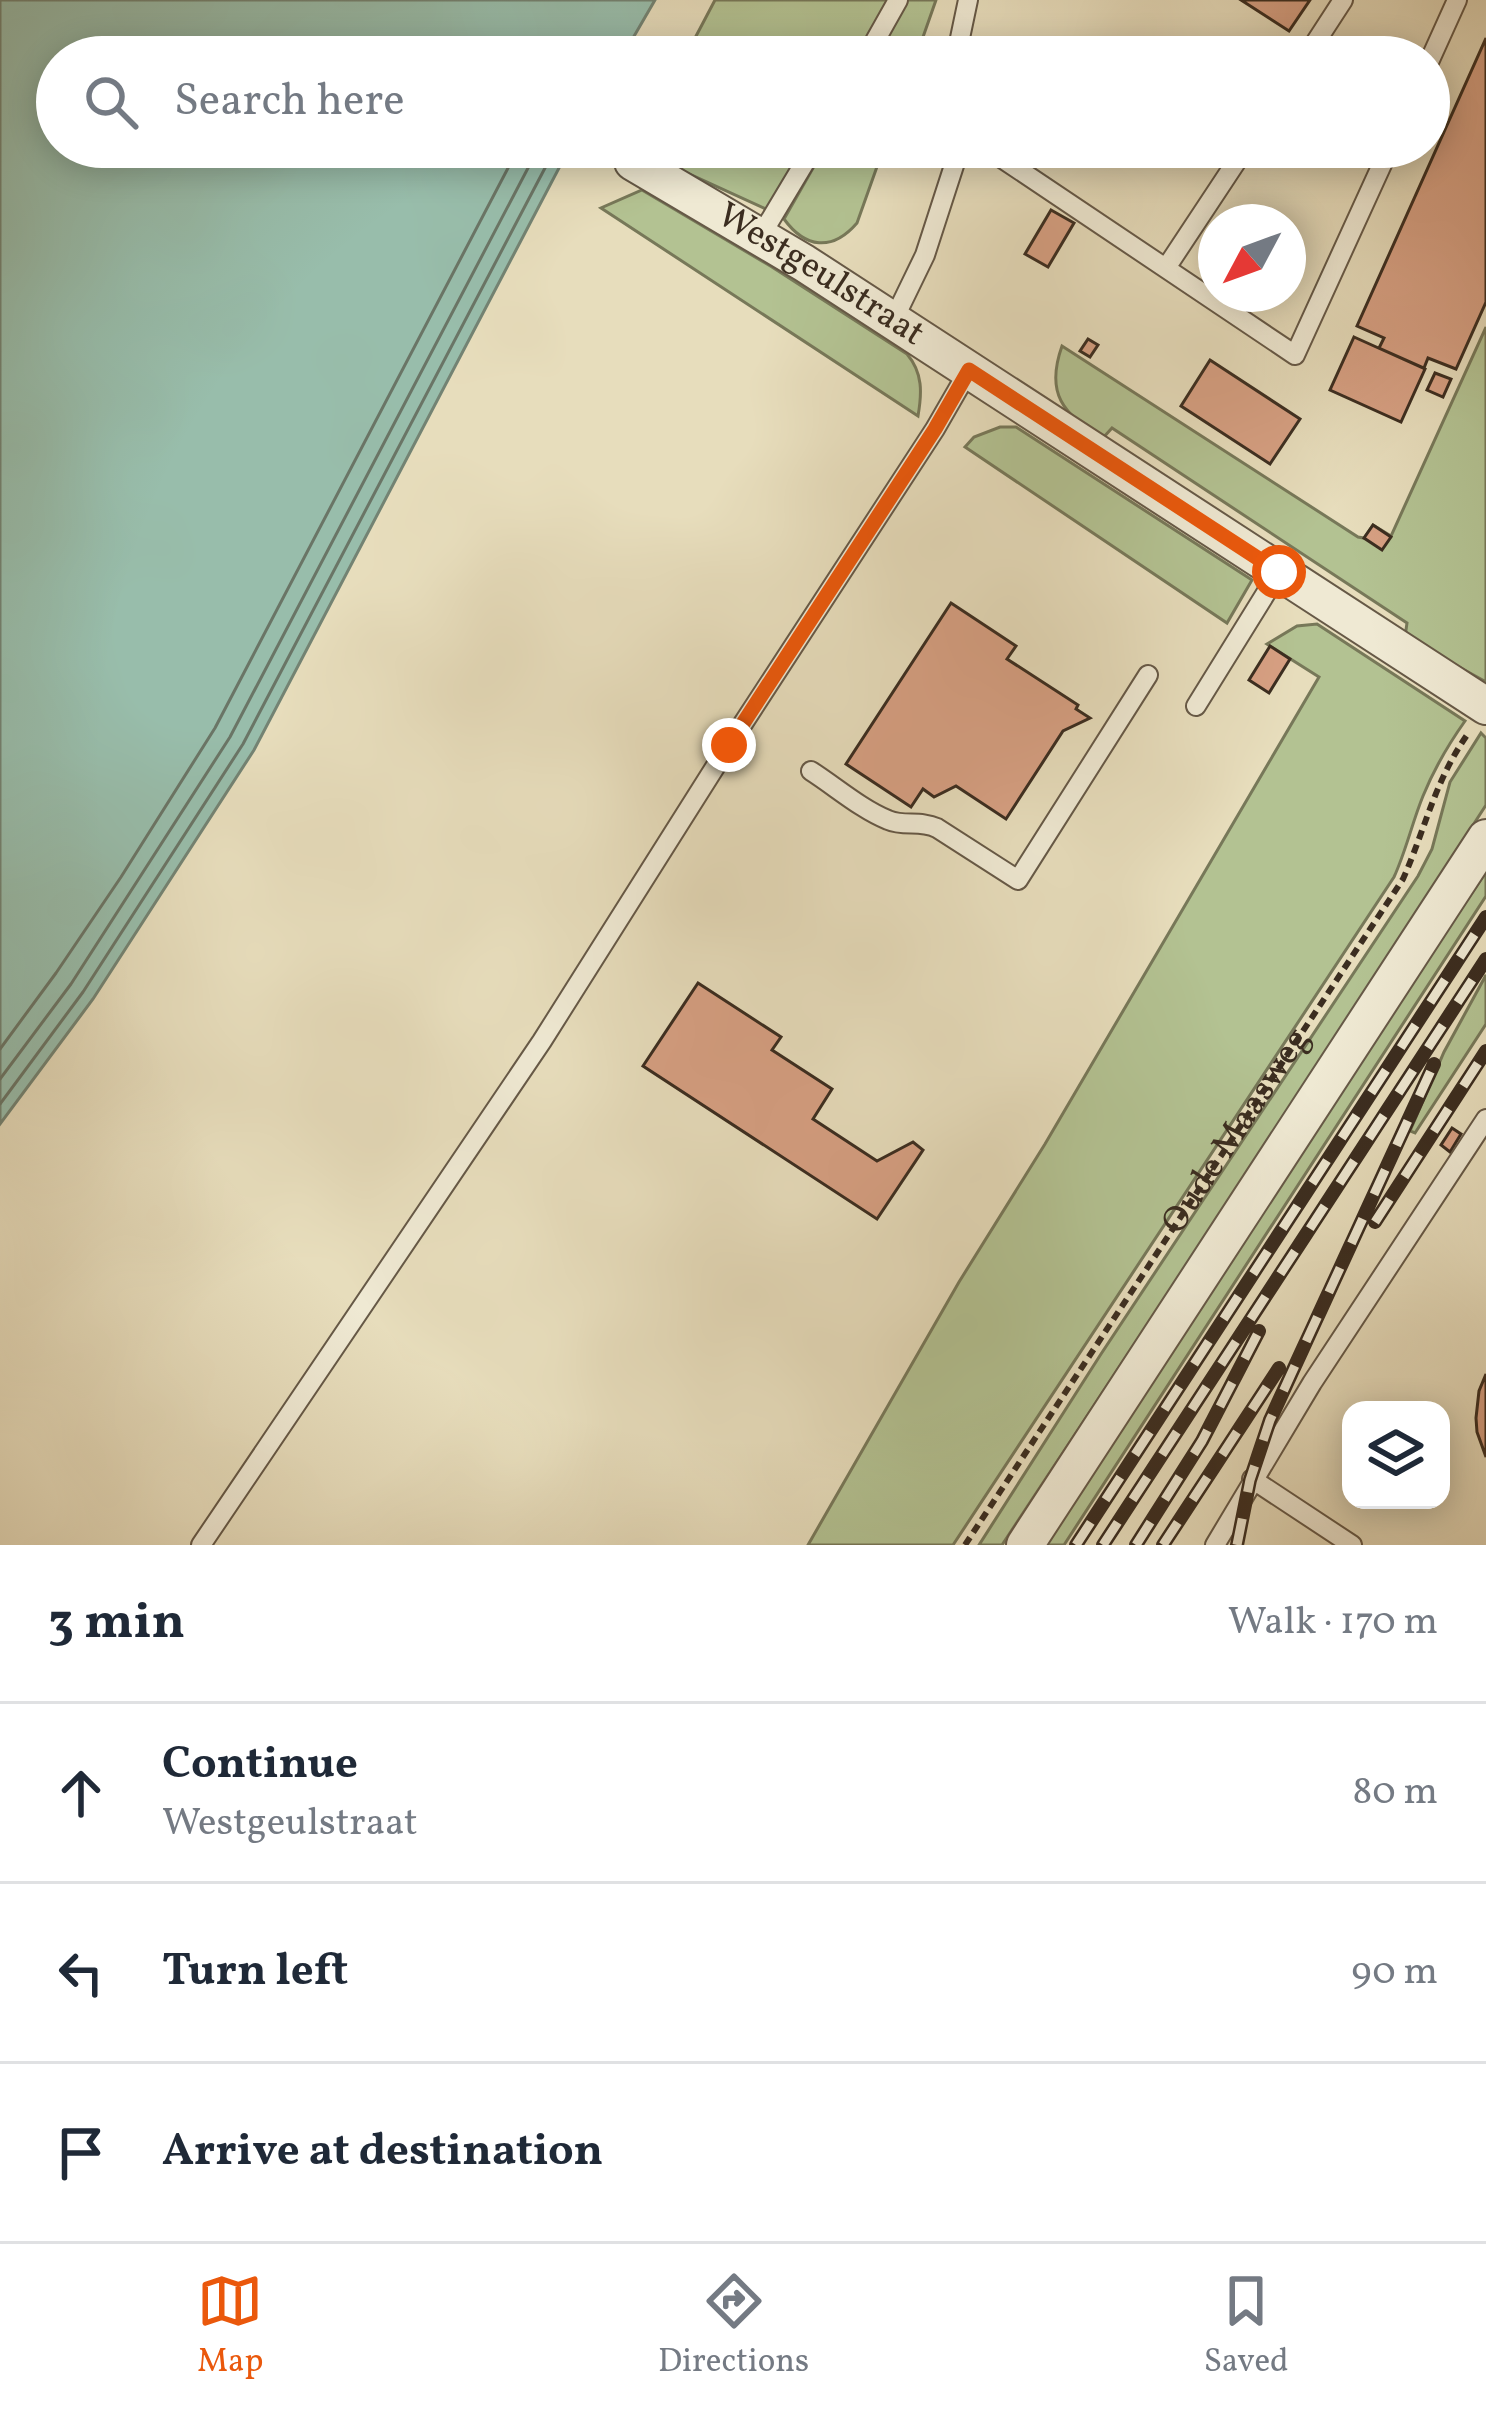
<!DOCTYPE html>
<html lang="en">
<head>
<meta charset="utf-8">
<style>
	:root { --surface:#fff; --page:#f2f2f3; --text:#1f2937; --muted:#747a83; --line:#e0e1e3; --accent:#ea580c }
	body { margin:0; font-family:Vollkorn,serif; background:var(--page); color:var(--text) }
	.controls { position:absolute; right:36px; bottom:36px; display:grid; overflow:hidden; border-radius:24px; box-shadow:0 6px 30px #0003 }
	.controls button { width:108px; height:108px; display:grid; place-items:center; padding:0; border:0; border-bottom:3px solid var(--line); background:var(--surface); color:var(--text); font:60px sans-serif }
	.compass { position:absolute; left:1198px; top:204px; width:108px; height:108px; border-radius:50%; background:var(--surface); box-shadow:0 6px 30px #0003; rotate:229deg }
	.stop { position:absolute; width:36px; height:36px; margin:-27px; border:9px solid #ea580c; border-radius:50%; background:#fff }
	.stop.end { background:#ea580c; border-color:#fff; box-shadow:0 3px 12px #0008 }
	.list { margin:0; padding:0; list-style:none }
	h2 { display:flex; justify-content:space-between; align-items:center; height:156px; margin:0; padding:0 48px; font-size:51px }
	h2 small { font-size:39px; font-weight:400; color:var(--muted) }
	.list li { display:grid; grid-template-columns:78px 1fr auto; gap:36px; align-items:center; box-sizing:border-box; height:180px; padding:0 48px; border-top:3px solid var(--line) }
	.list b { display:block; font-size:45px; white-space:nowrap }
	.list p { margin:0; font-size:39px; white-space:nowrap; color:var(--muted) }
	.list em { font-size:39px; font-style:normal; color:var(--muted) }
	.icon { flex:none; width:66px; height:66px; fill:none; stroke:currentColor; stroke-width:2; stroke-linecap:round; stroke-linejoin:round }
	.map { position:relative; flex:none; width:1486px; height:1545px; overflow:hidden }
	.search { position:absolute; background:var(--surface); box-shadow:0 6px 30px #0003; left:36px; right:36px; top:36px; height:132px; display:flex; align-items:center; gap:30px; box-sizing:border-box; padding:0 42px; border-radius:66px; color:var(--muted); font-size:45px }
	.sheet { height:696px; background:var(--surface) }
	nav { display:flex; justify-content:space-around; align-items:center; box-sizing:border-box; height:168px; border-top:3px solid var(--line); background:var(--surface); font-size:33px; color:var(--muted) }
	nav a { display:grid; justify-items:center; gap:6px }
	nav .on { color:var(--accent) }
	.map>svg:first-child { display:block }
</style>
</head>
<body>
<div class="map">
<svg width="1486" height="1545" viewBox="0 0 1486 1545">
	<rect width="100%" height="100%" fill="#e7ddbc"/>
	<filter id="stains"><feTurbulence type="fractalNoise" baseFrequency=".00167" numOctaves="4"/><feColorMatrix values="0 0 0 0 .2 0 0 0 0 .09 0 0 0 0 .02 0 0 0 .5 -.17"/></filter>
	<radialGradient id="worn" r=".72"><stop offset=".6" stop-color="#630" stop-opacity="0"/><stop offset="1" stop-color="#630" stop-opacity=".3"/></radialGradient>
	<path fill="#b3c292" stroke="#777859" stroke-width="3" d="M715,0H936L916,57H685Z
		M639,147H806L768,210L637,150Z
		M825,147H884L857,223C832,252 805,248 784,219Z
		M642,190L772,267L907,354C923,373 922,393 918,416L601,208Z
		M1486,327V682L1405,637L1407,623L1112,428L1102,439C1063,413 1045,394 1062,346L1358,537L1364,538L1373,525L1391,536Z
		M1000,427H1016L1252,580L1227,623L965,447L974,437Z
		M1317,624L1465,721C1448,745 1434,769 1423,796C1412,823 1406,851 1394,877L953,1545H808L959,1282L1045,1144L1319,677L1267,644L1297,626Z
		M1481,733L1486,738V805L1266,1145L1002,1545H979L1101,1354L1418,876L1432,849L1450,782Z
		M1486,872V896L1064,1545H1030Z
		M1486,975V1024L1415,1133L1410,1131L1444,1052Z"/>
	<path fill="#98bdab" stroke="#738373" stroke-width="3" d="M0,0H655L622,57H57V147H570L254,750L93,999L0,1124Z"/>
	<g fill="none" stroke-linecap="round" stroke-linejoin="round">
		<path stroke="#6a7566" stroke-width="3" d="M0,1049L56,973L121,877L215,728L519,147
			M0,1079L71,984L230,737L539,147
			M0,1104L83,992L243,744L556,147"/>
	</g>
	<path fill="#d7a083" stroke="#3b2d20" stroke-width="3" d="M1241,0H1310L1289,31Z
		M1486,38V302L1456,369L1428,358L1424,368L1379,348L1384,338L1357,326Z
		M1051,210L1074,223L1048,267L1025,254Z
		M1354,337L1425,369L1401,422L1330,390Z
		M1088,339L1098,345L1090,357L1080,351Z
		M1210,360L1300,419L1270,464L1181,406Z
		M1435,373L1451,379L1443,397L1427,390Z
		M1373,525L1391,537L1382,550L1364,538Z
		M951,603L1016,646L1007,659L1078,705L1076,709L1090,718L1063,731L1006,819L956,786L934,797L923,789L911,807L846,764Z
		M1270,646L1290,659L1269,693L1249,680Z
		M698,983L781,1037L772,1050L832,1089L813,1119L877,1161L913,1142L923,1150L877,1219L643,1066Z
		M1452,1128L1461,1134L1450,1152L1441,1145Z
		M1486,1374V1457L1477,1432L1476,1418L1479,1391Z"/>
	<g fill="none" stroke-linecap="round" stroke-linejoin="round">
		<g stroke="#665947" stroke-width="22">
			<path id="lane" d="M866,57L898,0
				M956,57L968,0
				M1306,57L1343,0
				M1429,62L1457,0
				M990,147L1003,159L1295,355L1390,147
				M760,237L814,147
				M1166,268L1246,147
				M893,321L925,255L960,147
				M1196,706L1279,572
				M811,771C836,787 861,809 888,820C904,827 920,820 937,828L1018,880L1148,675
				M1252,1479L1352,1545
				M201,1545L542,1041L729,745L935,429L969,370
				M1215,1545L1312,1383L1486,1119"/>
		</g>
		<g stroke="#665947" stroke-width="40">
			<g id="street">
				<path id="s2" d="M633,162L804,263L1486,706"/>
				<path d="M1025,1545L1486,838"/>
			</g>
		</g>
		<path stroke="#3b2d20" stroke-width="6" stroke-dasharray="9 6" stroke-linecap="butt" id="s1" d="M965,1545L1403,879C1426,827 1434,783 1467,735"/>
		<use href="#lane" stroke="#efe9d3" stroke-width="18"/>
		<use href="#street" stroke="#efe9d3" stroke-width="36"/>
		<g stroke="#3b2d20" stroke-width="14">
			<path id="rail" d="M1375,1222L1486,1051
				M1076,1545L1486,917
				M1103,1545L1486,959
				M1136,1545L1202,1441L1259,1331
				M1163,1545L1279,1368
				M1237,1545L1250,1480L1270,1420L1434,1064"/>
		</g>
		<use href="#rail" stroke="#efe9d3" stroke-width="9" stroke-dasharray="27" stroke-linecap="butt"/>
	</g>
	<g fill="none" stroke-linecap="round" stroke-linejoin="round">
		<path stroke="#ea580c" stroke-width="15" d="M729,745L935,429L969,370L1279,572"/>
	</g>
	<g text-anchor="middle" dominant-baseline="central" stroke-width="9" stroke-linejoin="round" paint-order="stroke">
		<g font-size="36" fill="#3b2d20" stroke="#efe9d3">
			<text stroke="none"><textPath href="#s2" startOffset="219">Westgeulstraat</textPath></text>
			<text stroke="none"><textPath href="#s1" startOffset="495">Oude Maasweg</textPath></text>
		</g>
	</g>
	<rect width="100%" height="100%" filter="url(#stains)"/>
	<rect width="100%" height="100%" fill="url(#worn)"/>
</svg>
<div class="controls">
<button><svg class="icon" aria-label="layers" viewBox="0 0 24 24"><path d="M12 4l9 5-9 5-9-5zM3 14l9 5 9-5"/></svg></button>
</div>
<svg class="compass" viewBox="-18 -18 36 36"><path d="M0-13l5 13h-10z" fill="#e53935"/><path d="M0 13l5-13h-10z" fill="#747a83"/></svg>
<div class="stop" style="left:1279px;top:572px"></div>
<div class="stop end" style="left:729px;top:745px"></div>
<div class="search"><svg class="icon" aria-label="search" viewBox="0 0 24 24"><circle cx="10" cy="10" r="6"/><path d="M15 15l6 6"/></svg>Search here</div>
</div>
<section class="sheet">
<h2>3 min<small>Walk · 170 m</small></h2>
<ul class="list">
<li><svg class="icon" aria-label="ahead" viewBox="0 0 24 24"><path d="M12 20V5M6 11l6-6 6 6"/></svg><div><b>Continue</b><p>Westgeulstraat</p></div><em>80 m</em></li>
<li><svg class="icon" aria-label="left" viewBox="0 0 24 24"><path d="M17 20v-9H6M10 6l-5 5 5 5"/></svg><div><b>Turn left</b></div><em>90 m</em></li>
<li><svg class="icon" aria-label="arrive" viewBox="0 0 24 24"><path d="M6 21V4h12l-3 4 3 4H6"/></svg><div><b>Arrive at destination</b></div></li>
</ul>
</section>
<nav>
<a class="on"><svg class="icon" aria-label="map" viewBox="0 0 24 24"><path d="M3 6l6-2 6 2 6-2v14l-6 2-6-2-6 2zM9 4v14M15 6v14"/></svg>Map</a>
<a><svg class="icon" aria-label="directions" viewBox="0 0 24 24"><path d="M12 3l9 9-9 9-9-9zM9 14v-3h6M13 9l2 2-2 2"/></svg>Directions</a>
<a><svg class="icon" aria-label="saved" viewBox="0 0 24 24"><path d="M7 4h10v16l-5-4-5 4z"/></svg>Saved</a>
</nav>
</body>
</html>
